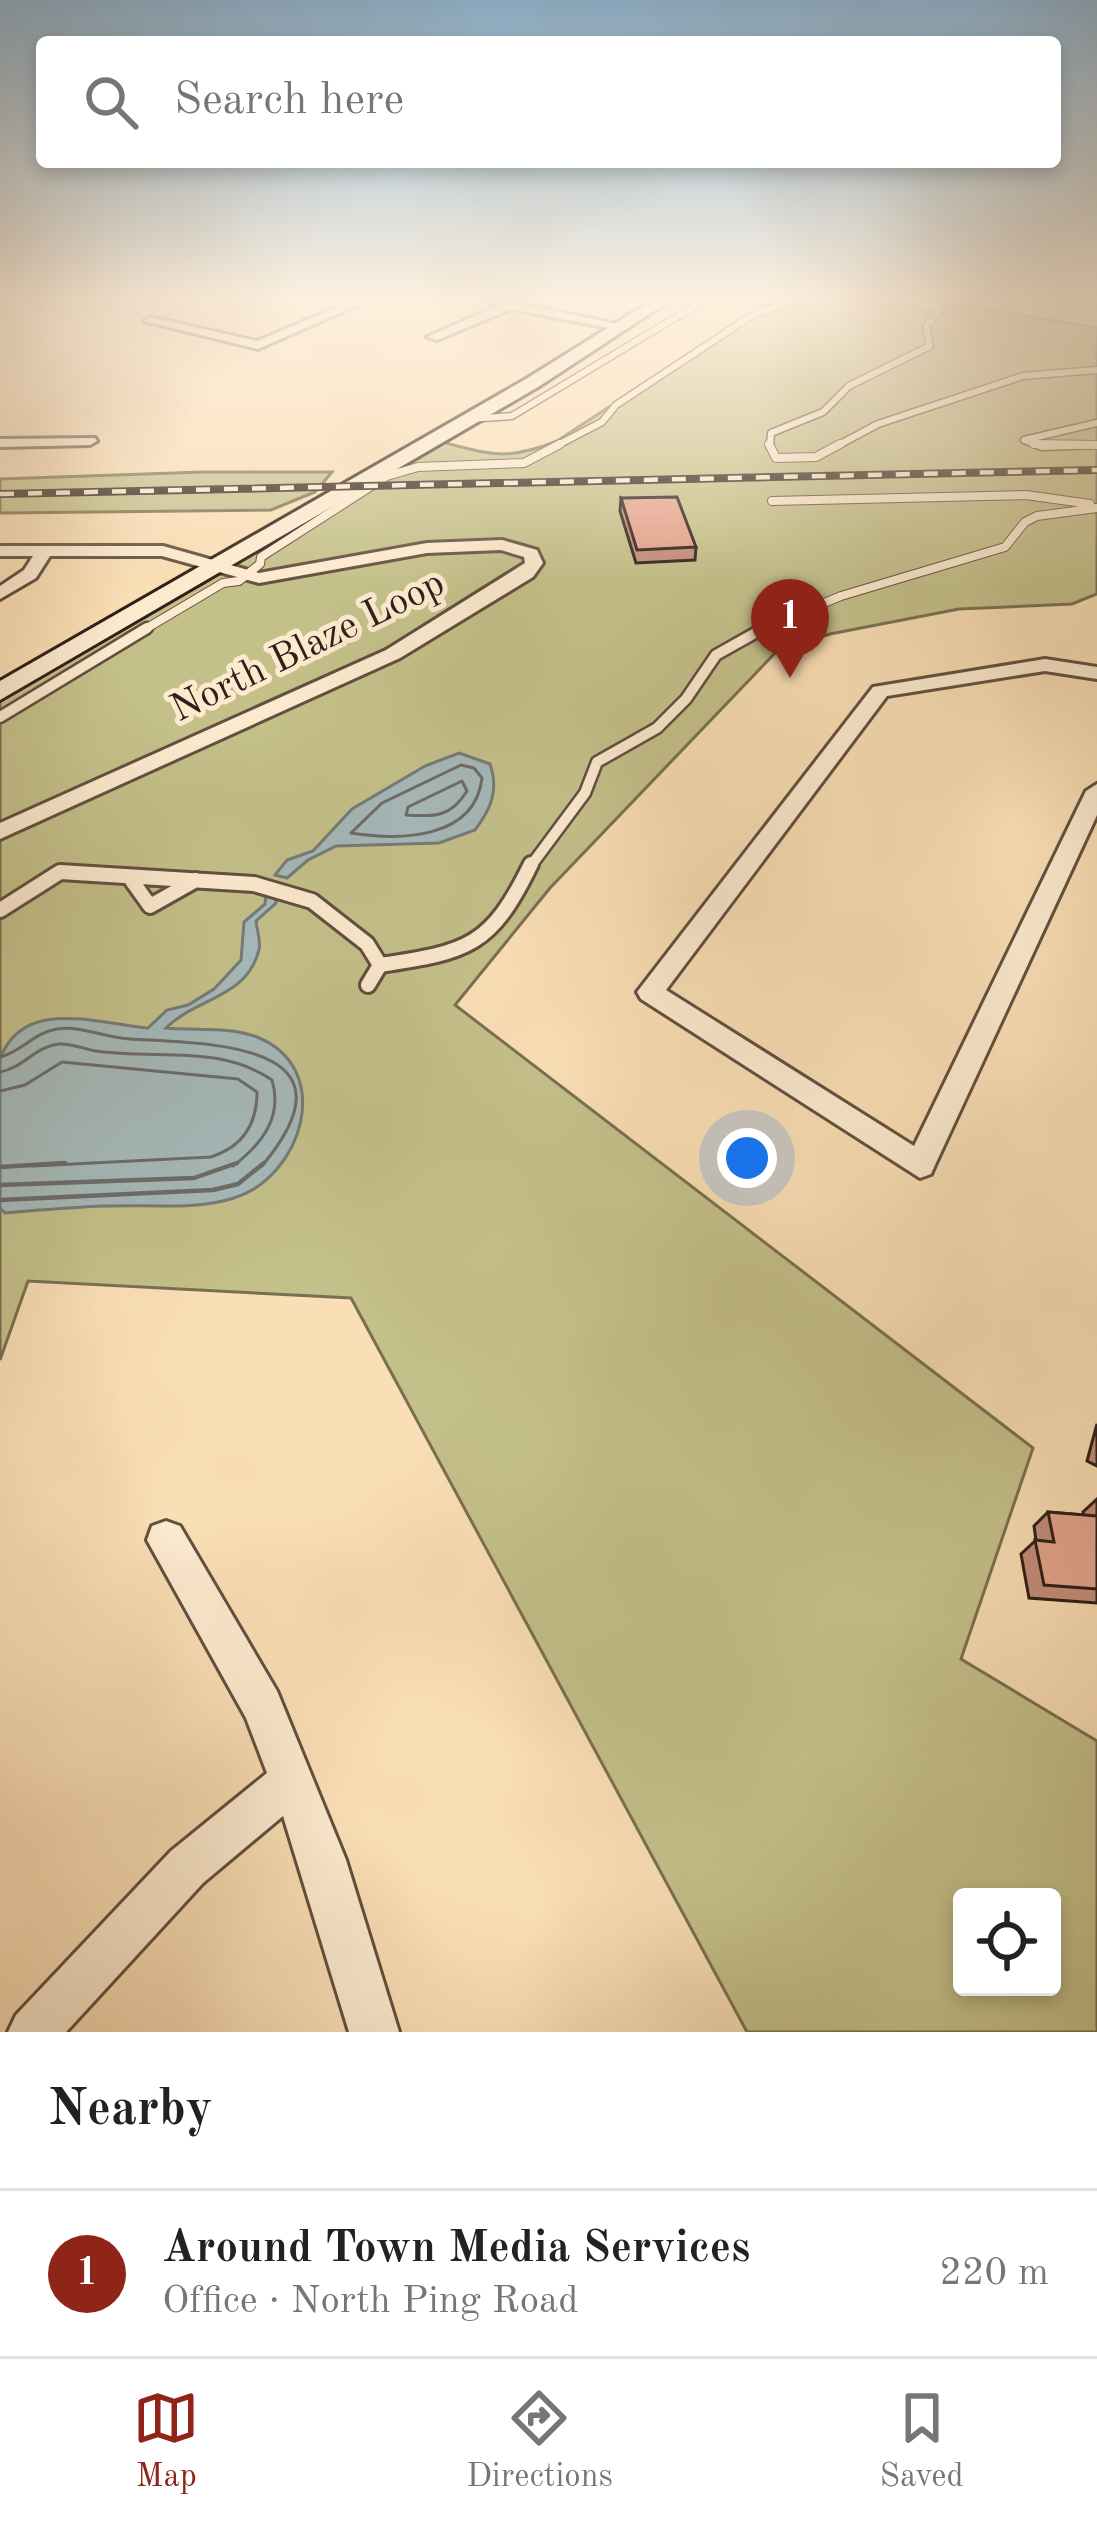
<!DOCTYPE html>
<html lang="en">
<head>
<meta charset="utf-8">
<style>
	:root { --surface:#fff; --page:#f6f6f6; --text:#222; --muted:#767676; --line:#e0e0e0; --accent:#8f2418 }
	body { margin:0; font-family:"Old Standard TT",serif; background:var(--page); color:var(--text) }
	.controls { position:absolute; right:36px; bottom:36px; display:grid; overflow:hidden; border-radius:12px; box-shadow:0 6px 18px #0003 }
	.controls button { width:108px; height:108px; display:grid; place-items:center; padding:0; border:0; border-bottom:3px solid var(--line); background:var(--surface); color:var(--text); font:60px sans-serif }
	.you { position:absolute; left:747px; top:1158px; width:42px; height:42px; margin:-30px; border:9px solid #fff; border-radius:50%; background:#1a73e8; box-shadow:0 0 0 18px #1a73e833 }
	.badge { display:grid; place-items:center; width:78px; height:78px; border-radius:50%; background:var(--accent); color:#fff; font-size:39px; font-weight:700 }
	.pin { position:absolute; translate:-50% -99px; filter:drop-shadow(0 3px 6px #0008) }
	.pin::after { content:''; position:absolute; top:63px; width:42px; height:36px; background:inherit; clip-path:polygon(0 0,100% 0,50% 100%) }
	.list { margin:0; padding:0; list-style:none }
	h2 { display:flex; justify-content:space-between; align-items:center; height:156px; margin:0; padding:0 48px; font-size:51px }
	h2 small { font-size:39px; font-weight:400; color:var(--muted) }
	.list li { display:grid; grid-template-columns:78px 1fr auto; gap:36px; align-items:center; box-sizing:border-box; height:168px; padding:0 48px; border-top:3px solid var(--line) }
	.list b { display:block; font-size:45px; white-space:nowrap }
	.list p { margin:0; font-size:39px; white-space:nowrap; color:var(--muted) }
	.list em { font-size:39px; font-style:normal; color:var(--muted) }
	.icon { flex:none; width:66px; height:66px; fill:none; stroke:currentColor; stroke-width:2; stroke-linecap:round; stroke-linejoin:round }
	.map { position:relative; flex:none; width:1097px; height:2032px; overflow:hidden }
	.search { position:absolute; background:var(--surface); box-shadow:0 6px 18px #0003; left:36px; right:36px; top:36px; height:132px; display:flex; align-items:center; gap:30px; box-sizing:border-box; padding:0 42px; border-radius:12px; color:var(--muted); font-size:45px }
	.sheet { height:324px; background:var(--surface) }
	nav { display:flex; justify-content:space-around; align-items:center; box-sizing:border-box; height:168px; border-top:3px solid var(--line); background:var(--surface); font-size:33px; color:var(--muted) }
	nav a { display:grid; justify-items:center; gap:6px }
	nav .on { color:var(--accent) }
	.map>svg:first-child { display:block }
</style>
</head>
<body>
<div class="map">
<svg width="1097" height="2032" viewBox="0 0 1097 2032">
	<rect width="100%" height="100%" fill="#fadeb5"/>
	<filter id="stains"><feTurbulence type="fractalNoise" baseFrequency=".00167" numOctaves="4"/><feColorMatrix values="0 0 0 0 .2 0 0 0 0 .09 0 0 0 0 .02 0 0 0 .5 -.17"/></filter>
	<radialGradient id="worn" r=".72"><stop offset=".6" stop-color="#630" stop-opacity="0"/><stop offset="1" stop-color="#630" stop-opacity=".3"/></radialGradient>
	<path fill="#c4c08a" stroke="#797051" stroke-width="3" fill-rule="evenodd" d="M771,301H937L1097,328V594L1072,604L959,609L830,634L777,651L550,888L455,1005L1033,1448L961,1659L1097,1741V2032H747L351,1298L28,1281L0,1360V692L433,440C488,453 502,463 557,441ZM962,1897H1052V1987H962Z
		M202,472H332L315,492L271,510L0,513V479Z"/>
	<path fill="#a5b9ba" stroke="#757b79" stroke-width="3" d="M459,753L490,764C499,790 491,809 475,830L439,843L336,846L308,860L287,878L275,875L287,860L313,851L352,809L425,766Z
		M266,894H276V903L256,921C257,931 261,940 259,950C246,999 197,997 166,1028C196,1031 228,1026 257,1037C336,1069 302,1177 234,1198C193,1211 149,1204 106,1206C73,1207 39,1210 5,1213L0,1208V1059C23,996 98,1024 148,1028L167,1010L188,1005L214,989L241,960L244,922L265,904Z"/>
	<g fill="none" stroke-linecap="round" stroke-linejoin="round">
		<path stroke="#6a6c69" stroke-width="3" d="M461,765L474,768L482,778C475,839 401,841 351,833L382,803Z
			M462,781L467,791C451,817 435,817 406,815L408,807Z
			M0,1057C21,1052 35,1032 57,1029C81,1025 106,1038 130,1039C207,1044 366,1041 262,1166
			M0,1072C23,1068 36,1046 59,1044C71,1043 84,1049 96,1051C157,1060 219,1044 272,1080C283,1117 262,1144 233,1166
			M0,1091L25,1085L62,1062L238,1079L257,1092C257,1125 242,1147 211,1157L33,1166"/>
		<path stroke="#6a6c69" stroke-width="4.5" d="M0,1167L65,1163
			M0,1185L194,1178L237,1163
			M0,1200L213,1190L238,1184L264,1163"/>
		<g stroke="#614f3f" stroke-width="9">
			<path id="lane-far3" d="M1066,301L1097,306
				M469,419L512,416L703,301
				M1097,423L1024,440L1042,447L1097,445
				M554,447L602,422L616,405L754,314L796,301
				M770,447L771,433L823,412L849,386L930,346L926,326L942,308L897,301
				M835,447L878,424L1023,376L1097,370"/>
		</g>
		<g stroke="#614f3f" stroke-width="10">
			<path id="lane-far2" d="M769,444L776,458L816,457L840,444
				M1034,444L1097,445
				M772,501L1026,495L1090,504
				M142,631L223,583L239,581L260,564L261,557L387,476L418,467L524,463L560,444
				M757,631L841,596L1005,547L1025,522L1037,516L1097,508"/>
		</g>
		<g stroke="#614f3f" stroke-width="15">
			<path id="lane-far1" d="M0,717L147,628
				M530,867L585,793L597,762L657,728L686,699L716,655L764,628"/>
		</g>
		<g stroke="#614f3f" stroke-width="20">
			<path id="lane" d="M130,878L150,906L196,880
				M0,910L60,872L254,884L312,901L367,944L380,965L368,985
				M380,965C469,952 491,946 531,864"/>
		</g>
		<g stroke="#614f3f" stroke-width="6">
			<path id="street" d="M352,301H367L258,349L144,321L150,317L257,341Z
				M484,301H507L626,326L620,330L511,309L437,340L427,337L498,306Z
				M95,438L97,441L90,445L0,447V439Z
				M502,540L537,550L543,563L533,577L400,658L0,839V823L386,650L525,563L524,557L501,550L427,553L259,583L162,556H50L36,578L0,599V586L24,570L33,556H0V546H163L259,573L427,543Z
				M1045,659L1097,667V679L1045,671L887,696L666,990L914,1146L1086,791L1097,784V815L935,1165L931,1174L920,1178L641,999L637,992L873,687Z
				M166,1521L180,1526L277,1691L346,1860L399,2032H349L283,1816L203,1883L66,2032H8L16,2015L171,1851L267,1773L246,1718L147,1540L152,1526Z"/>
		</g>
		<g stroke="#2e1f18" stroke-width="6">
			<path id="secondary" d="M651,301H669L538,387L0,700V681L526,379Z"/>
		</g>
		<use href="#lane-far3" stroke="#fceacf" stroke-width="6"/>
		<use href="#lane-far2" stroke="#fceacf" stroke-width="8"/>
		<use href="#lane-far1" stroke="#fceacf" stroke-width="10"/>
		<use href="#lane" stroke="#fceacf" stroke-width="14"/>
		<use href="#street" fill="#fceacf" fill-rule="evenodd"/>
		<use href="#secondary" fill="#fceacf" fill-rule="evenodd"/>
		<g stroke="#2e1f18" stroke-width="8">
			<path id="rail" d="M0,494L1097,470"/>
		</g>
		<use href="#rail" stroke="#fceacf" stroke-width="4.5" stroke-dasharray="14" stroke-linecap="butt"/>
	</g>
	<path fill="#c38d7a" stroke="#2e1f18" stroke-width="3" d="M621,498L696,547L695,560L636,563L620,511Z
		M1097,1424V1466L1087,1461Z
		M1097,1499V1603L1029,1598L1021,1554L1036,1540L1034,1526L1048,1512L1084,1515L1083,1512Z"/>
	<path fill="#e3a48e" stroke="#2e1f18" stroke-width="3" d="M677,497L696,547L637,550L621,498Z
		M1048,1512L1097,1516V1589L1044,1585L1035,1540L1054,1542Z"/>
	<linearGradient id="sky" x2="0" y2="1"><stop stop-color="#8db6d6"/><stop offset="0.51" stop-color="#fdf0de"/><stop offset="1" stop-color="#fdf0de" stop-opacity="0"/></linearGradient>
	<rect width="1097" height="585" fill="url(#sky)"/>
	<g text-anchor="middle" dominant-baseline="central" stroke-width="10" stroke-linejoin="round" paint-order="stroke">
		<g font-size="39" fill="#2e1f18" stroke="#fceacf">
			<text transform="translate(308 647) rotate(-26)">North Blaze Loop</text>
		</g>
	</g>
	<rect width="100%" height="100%" filter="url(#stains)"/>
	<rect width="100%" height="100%" fill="url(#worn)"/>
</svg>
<div class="controls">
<button><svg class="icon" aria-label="locate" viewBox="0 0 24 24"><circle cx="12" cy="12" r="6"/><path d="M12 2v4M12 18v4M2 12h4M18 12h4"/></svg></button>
</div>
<div class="you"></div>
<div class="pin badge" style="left:790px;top:678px">1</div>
<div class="search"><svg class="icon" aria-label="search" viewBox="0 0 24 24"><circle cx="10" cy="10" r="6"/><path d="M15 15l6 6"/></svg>Search here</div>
</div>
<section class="sheet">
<h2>Nearby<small></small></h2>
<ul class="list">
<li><span class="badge">1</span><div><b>Around Town Media Services</b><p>Office · North Ping Road</p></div><em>220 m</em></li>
</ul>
</section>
<nav>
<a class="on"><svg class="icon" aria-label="map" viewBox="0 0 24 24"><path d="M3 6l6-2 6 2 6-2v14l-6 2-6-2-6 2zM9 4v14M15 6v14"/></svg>Map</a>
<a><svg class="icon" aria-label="directions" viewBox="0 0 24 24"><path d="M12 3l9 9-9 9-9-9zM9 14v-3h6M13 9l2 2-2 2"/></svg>Directions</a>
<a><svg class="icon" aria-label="saved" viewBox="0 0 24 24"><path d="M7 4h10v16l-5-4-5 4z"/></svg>Saved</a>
</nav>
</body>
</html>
